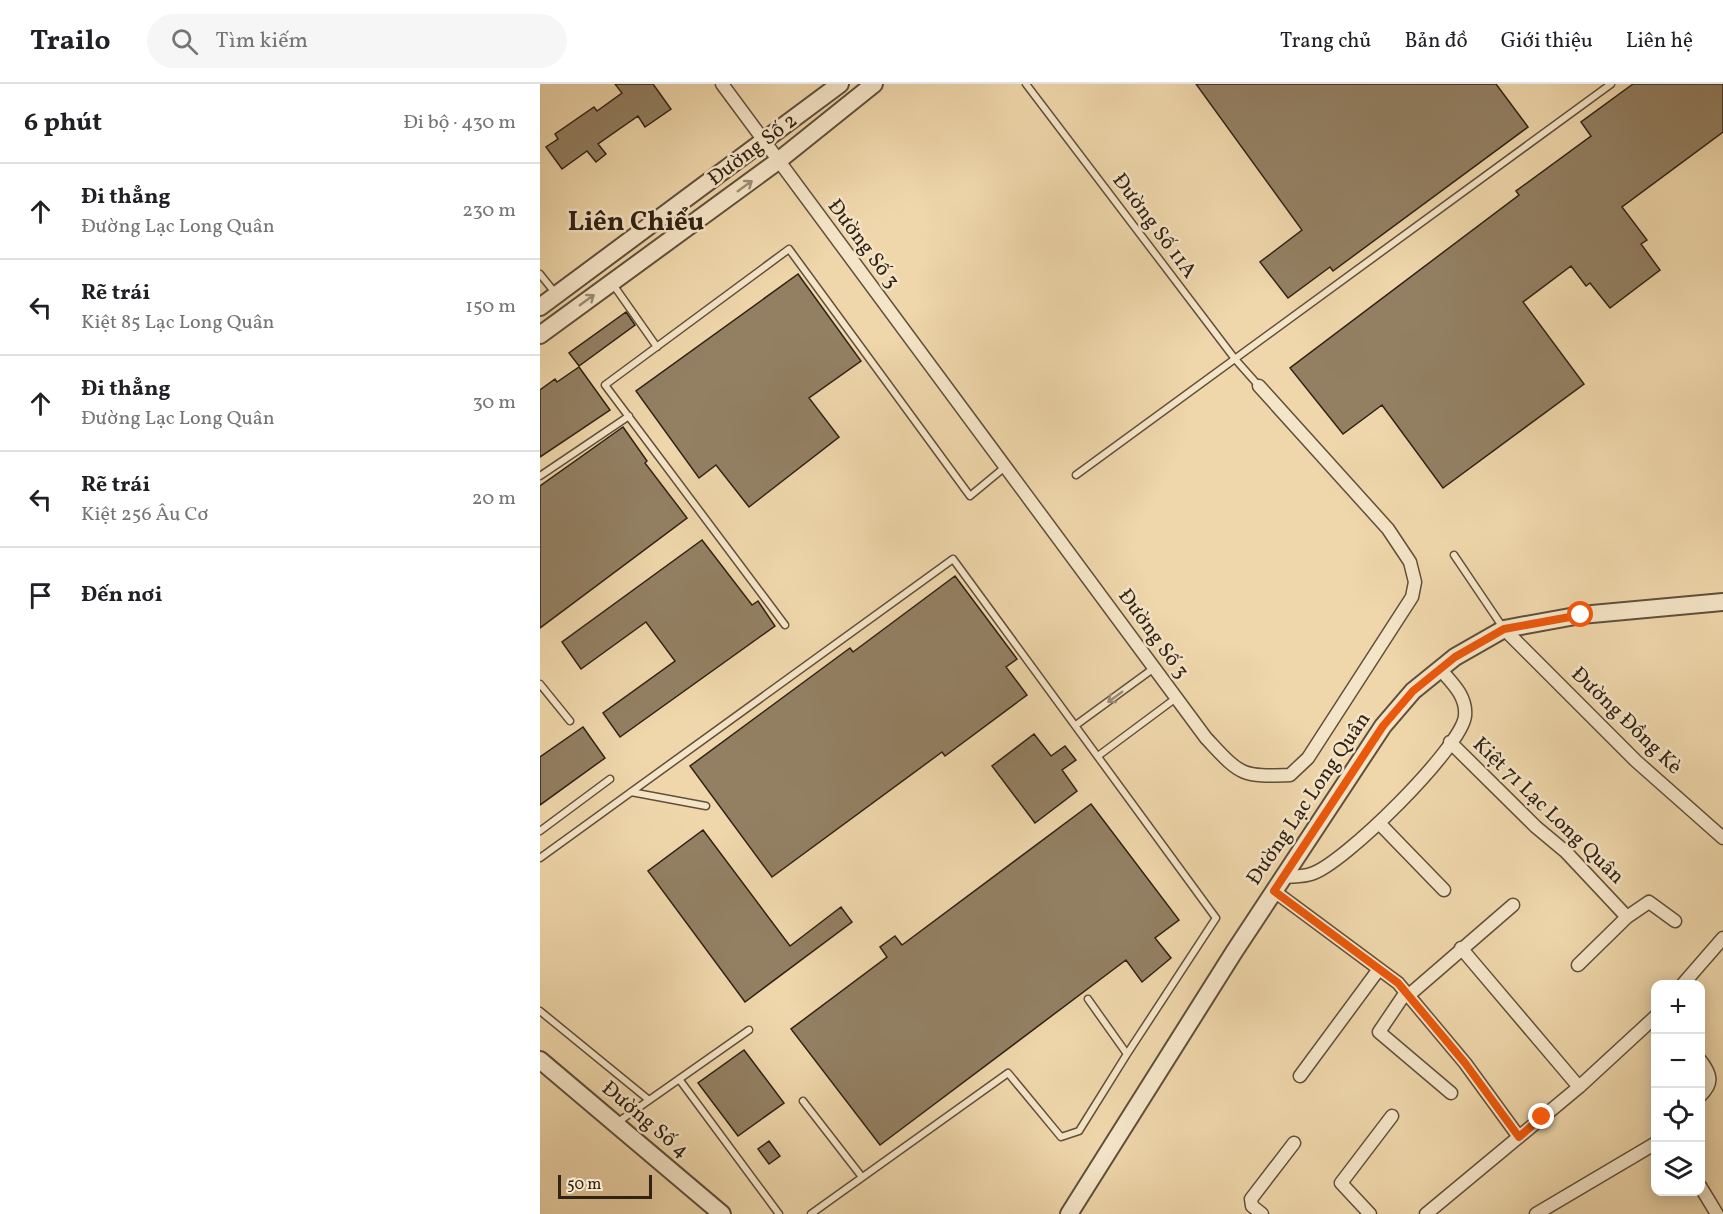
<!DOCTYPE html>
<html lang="vi">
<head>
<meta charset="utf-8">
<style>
	:root { --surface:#fff; --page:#f6f6f6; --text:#202124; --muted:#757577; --line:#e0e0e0 }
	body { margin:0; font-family:Vollkorn,serif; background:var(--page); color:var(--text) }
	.controls { position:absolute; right:18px; bottom:18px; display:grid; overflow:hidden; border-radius:12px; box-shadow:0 3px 15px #0003 }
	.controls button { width:54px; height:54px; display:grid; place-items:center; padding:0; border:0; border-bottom:2px solid var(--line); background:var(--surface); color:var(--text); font:30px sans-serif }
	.scale { position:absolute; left:18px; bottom:15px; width:94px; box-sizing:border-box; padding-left:6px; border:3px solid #302214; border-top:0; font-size:16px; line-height:21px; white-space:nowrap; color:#302214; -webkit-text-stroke:4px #f5e5c8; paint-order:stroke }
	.stop { position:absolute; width:18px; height:18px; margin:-14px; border:4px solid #ea580c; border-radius:50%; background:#fff }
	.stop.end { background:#ea580c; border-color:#fff; box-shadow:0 2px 6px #0008 }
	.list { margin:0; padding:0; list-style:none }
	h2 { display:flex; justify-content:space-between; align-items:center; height:78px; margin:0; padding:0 24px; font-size:26px }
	h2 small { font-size:20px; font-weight:400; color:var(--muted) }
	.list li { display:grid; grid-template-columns:39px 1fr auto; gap:18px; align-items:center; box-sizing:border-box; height:96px; padding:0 24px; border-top:2px solid var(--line) }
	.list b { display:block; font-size:22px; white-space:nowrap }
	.list p { margin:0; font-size:20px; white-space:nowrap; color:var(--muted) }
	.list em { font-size:20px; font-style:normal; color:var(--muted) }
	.icon { flex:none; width:33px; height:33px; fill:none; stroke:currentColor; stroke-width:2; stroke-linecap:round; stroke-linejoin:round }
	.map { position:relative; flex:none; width:1183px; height:1130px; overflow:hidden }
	header { display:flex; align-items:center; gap:36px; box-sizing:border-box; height:84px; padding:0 30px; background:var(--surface); border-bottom:2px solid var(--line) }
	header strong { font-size:28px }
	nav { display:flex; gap:33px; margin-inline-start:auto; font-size:21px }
	.search { width:420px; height:54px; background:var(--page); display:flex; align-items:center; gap:15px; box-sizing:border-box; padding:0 21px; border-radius:33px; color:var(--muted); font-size:22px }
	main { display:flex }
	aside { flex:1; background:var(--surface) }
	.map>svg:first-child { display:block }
</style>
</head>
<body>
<header>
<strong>Trailo</strong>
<div class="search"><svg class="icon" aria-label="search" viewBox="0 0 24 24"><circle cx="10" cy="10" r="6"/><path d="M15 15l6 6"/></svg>Tìm kiếm</div>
<nav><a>Trang chủ</a><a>Bản đồ</a><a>Giới thiệu</a><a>Liên hệ</a></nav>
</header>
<main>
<aside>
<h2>6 phút<small>Đi bộ · 430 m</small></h2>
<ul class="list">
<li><svg class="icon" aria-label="ahead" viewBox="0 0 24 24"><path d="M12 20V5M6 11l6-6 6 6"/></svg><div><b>Đi thẳng</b><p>Đường Lạc Long Quân</p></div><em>230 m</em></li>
<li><svg class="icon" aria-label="left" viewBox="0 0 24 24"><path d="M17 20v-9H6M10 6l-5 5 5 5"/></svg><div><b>Rẽ trái</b><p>Kiệt 85 Lạc Long Quân</p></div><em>150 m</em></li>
<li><svg class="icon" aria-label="ahead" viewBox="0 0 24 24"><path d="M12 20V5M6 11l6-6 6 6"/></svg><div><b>Đi thẳng</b><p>Đường Lạc Long Quân</p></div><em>30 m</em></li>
<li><svg class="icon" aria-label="left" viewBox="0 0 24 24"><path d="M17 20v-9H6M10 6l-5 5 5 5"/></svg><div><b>Rẽ trái</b><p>Kiệt 256 Âu Cơ</p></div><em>20 m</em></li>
<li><svg class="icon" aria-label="arrive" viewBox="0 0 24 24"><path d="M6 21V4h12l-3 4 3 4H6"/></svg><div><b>Đến nơi</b></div></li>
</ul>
</aside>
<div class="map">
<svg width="1183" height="1130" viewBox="0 0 1183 1130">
	<rect width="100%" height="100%" fill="#efd7ab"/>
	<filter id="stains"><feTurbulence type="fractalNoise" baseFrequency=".00333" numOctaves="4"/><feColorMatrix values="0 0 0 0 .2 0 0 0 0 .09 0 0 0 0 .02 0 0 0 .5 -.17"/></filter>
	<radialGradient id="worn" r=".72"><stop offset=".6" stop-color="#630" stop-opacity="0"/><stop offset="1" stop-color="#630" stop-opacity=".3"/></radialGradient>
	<path fill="#938063" stroke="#302214" stroke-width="1.5" d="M75,0H113L131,25L105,43L98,32L58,60L66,70L56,78L47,67L22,85L6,63L18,55L15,50L54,23L57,27L82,9Z
		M656,0H956L988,43L793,187L790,183L748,214L720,178L762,146Z
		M1093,0H1183V48L1082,123L1107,156L1101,160L1120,186L1070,224L1050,199L1046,202L1031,182L983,218L1044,300L903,404L842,321L803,350L750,284L979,111L976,107L1051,52L1041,38Z
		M258,190L321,277L269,314L299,353L209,423L176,381L159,394L96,307Z
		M86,228L95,241L39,282L29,269Z
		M39,283L70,326L0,373V306L15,295L17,298Z
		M83,343L107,377L105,379L147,434L0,544V402Z
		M162,456L212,521L218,517L235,542L80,653L63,629L135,577L106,538L41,585L22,558Z
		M415,492L477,575L466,583L487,611L405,672L402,668L232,793L150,682L310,564L313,568Z
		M43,643L65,674L0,721V673Z
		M494,650L511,672L525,662L536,676L522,686L537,707L495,739L452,682Z
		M551,720L639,836L615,854L631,874L602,898L586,876L340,1061L251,945L347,873L340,863L355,852L362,861Z
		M163,746L250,862L301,823L312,838L205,918L108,787Z
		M204,966L244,1019L198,1052L158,999Z
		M229,1057L240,1072L229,1080L218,1065Z"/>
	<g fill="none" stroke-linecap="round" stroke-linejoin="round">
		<g stroke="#604f3a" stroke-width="9">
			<path id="service" d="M486,0L695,275L719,302
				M0,190L16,210
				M72,199L117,263
				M536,391L1071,0
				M0,392L89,332
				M914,471L964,545
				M245,541L65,301L249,165L430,412L465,383
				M0,600L30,637
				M536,641L614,584
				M558,672L636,614
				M91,708L166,722
				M0,747L70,695
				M0,774L413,475L676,834L587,970L539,1047L521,1053L468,989L271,1130
				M548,915L587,970
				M0,927L109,1016
				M139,995L239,1130
				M263,1017L322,1093
				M78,1038L209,946"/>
		</g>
		<g stroke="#604f3a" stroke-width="15">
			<path id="minor" d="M182,0L666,654C700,690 699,693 750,691L768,674L872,513L875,498L870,478L848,445L719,302
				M964,545L1096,677L1183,754
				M910,658L996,743L1026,768L1087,833L1038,881
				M839,739L904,806
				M744,793C752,792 763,793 771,790C803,781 922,663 925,632C927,612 912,599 900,585
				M734,807L858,899L925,979L979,1053
				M1087,833L1109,818L1135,837
				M921,864L1039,1003
				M1143,900L1183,854
				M866,908L839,948L911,1009
				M869,911L973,821
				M1160,976C1171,990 1174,999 1160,1012
				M760,992L839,885
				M1160,1102L1177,1130
				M722,1130L712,1122L711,1115L754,1059
				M830,1130L801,1099L852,1032
				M886,1130L1039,1003L1116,932
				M996,1130L1116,1059"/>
		</g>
		<g stroke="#604f3a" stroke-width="20">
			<path id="tertiary" d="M0,223L300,0
				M0,251L238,77L334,0
				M0,976L182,1130
				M529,1130L694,868L843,642L873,607L915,573L964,545L1041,531L1183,518"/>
		</g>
		<use href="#service" stroke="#f5e5c8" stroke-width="6"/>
		<use href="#minor" stroke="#f5e5c8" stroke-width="12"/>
		<use href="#tertiary" stroke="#f5e5c8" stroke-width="16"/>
	</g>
	<defs><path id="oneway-shaft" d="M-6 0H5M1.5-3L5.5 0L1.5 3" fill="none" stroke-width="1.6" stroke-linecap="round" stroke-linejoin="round" transform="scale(1.5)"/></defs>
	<g stroke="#9c8d77">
		<use href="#oneway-shaft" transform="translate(205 102) rotate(-36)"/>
		<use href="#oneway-shaft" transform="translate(47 216) rotate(-36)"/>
		<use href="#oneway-shaft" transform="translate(575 613) rotate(144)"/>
	</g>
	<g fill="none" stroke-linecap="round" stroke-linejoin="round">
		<path stroke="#ea580c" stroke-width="8" d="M1002,1033L979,1053L925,979L858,899L734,807L843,642L873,607L915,573L964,545L1041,531"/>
	</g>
	<g text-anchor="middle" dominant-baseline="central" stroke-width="5" stroke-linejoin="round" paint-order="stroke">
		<g font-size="21" fill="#302214" stroke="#f5e5c8">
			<text transform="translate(213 66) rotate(-37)">Đường Số 2</text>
			<text transform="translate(614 142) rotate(53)">Đường Số 11A</text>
			<text transform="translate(323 160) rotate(53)">Đường Số 3</text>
			<text transform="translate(613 550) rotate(54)">Đường Số 3</text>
			<text transform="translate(1086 637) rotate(44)">Đường Đồng Kè</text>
			<text transform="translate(769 715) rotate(-56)">Đường Lạc Long Quân</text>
			<text transform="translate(1008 727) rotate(44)">Kiệt 71 Lạc Long Quân</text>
			<text transform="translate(105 1036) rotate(40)">Đường Số 4</text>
		</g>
		<g font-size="27" font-weight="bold" fill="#302214" stroke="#f5e5c8">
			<text x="96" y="139">Liên Chiểu</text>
		</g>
	</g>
	<rect width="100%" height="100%" filter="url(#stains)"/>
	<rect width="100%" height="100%" fill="url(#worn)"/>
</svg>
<div class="controls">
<button>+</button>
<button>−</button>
<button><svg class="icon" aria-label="locate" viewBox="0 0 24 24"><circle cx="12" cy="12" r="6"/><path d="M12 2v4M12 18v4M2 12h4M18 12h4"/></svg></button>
<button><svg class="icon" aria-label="layers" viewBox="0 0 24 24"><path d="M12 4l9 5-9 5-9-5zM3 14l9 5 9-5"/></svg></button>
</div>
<div class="scale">50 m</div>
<div class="stop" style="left:1041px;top:531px"></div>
<div class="stop end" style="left:1002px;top:1033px"></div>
</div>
</main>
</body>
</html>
